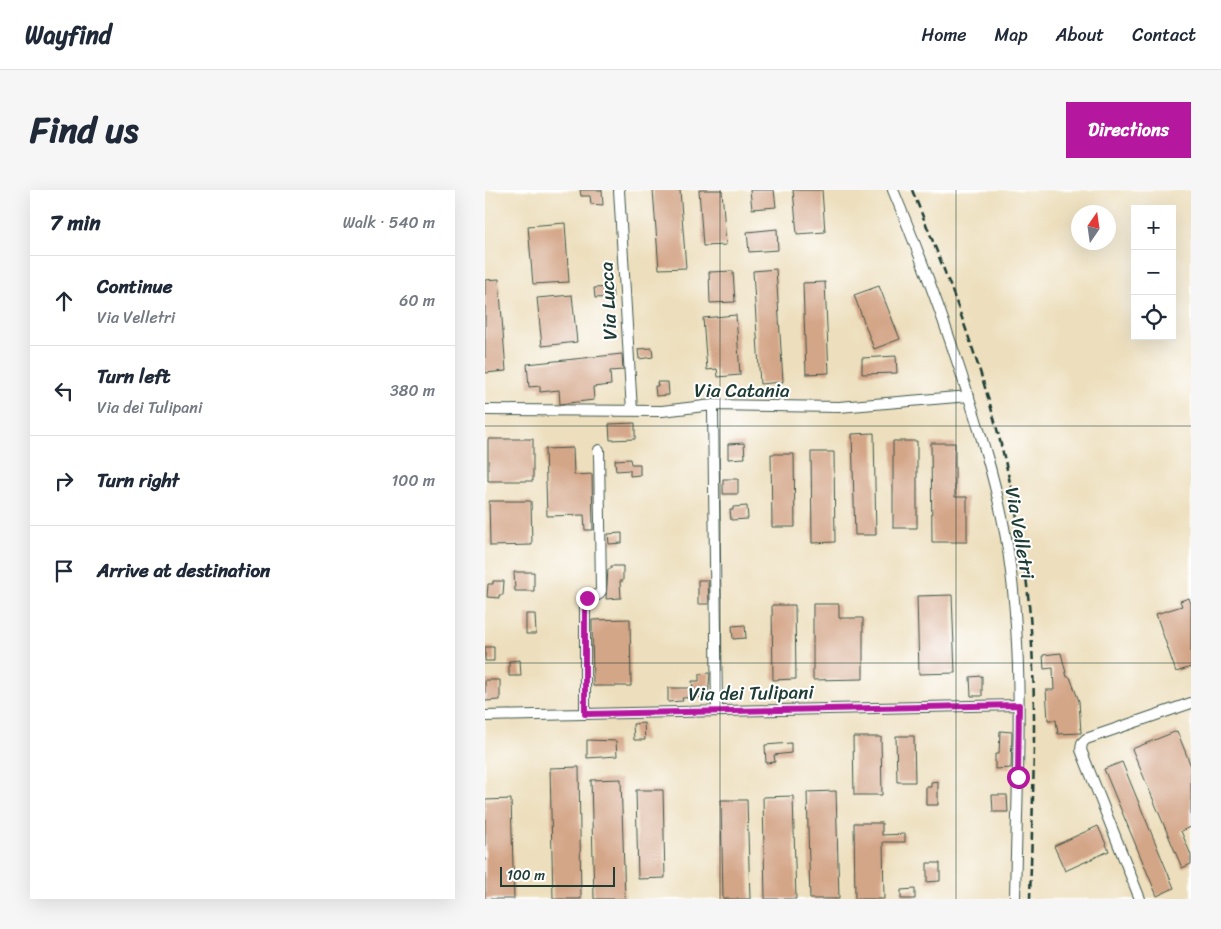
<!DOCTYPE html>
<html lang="en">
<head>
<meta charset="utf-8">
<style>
	:root { --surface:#fff; --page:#f6f6f7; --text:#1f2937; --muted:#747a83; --line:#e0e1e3; --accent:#b5179e }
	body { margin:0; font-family:Sriracha,sans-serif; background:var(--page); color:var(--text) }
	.controls { position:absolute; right:15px; top:15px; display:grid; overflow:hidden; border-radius:0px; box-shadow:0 5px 20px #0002 }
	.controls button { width:45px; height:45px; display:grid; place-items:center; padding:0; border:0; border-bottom:1px solid var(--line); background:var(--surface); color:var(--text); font:25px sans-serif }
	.compass { position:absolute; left:586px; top:15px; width:45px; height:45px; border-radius:50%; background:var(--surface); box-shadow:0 5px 20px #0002; rotate:13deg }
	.scale { position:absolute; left:15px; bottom:12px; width:115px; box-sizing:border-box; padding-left:5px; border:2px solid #1f3d34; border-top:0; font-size:14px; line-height:18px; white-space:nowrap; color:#1f3d34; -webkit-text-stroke:4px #fff; paint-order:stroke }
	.stop { position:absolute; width:15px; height:15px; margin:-11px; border:4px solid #b5179e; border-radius:50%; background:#fff }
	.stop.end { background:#b5179e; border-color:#fff; box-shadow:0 1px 5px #0008 }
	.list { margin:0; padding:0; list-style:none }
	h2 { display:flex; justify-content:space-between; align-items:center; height:65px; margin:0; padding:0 20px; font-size:21px }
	h2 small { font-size:16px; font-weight:400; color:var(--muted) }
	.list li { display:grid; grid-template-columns:32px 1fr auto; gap:15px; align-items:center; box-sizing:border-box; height:90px; padding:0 20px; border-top:1px solid var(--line) }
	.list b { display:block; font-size:19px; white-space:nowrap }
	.list p { margin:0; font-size:16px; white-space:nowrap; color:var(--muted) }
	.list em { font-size:16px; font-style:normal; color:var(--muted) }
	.icon { flex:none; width:28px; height:28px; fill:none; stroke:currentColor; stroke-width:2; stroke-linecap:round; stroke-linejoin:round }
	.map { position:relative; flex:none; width:706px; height:709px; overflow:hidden; border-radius:0px }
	header { display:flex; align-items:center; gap:30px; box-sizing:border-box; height:70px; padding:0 25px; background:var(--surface); border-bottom:1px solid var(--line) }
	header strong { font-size:24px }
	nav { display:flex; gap:28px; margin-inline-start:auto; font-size:18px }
	.intro { display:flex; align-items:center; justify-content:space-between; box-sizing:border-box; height:120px; padding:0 30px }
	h1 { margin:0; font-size:35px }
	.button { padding:12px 22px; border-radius:0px; background:var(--accent); color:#fff; font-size:18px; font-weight:700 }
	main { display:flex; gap:30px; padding:0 30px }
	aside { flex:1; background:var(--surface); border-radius:0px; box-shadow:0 5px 20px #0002 }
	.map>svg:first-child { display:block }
</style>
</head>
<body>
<header>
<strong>Wayfind</strong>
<nav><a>Home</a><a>Map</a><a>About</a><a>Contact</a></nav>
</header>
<div class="intro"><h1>Find us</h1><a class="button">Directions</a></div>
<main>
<aside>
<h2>7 min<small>Walk · 540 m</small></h2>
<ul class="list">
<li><svg class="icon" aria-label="ahead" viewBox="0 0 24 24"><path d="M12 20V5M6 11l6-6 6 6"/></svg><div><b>Continue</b><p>Via Velletri</p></div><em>60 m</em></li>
<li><svg class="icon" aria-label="left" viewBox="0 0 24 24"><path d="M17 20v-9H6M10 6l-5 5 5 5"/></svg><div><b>Turn left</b><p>Via dei Tulipani</p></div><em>380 m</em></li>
<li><svg class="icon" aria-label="right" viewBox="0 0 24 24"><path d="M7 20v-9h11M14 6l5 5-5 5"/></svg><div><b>Turn right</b></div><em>100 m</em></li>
<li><svg class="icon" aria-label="arrive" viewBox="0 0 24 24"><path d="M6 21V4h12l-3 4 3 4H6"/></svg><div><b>Arrive at destination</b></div></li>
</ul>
</aside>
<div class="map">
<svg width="706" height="709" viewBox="0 0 706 709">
	<rect width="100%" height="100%" fill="#fff"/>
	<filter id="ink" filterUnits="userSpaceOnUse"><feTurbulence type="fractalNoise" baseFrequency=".02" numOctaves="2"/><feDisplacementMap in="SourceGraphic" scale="10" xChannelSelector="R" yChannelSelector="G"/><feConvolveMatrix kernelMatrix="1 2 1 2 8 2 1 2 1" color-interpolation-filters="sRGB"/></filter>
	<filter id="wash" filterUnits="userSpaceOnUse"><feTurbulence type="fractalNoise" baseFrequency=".0096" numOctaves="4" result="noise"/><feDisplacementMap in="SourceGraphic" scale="20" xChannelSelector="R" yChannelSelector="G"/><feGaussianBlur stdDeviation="1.12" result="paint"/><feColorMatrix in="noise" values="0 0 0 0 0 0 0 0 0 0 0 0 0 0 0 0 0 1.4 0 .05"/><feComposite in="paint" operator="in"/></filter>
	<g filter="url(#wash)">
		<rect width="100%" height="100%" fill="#eddfbd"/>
		<g id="blocks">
			<path fill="#d4a688" d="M95,0H117L118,15L106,14L105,6H96Z
				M168,0H195L201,78L174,79Z
				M214,0H237L241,55L218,56Z
				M265,0H289L291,17L267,19Z
				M308,0H337L340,42L312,44Z
				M80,33L84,92L48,94L43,36Z
				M292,39L293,60L264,62L262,42Z
				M291,79L298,192L275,194L268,81Z
				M248,81L250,112L225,113L224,82Z
				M14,89L21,181L0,183V90Z
				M340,92L344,183L321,184L318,93Z
				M394,96L415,149L389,159L369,105Z
				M127,97L128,107L110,108L109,98Z
				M87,105L92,152L57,156L52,108Z
				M251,125L255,185L233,187L232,179L222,180L218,128Z
				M167,158L168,167L154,169L153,159Z
				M137,164L138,180L125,181L126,195L108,197L109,210L75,214L74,200L55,202V196L44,197L42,174Z
				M411,166L412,183L377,184V168Z
				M172,192H183L184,205L171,206L170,196H173Z
				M150,233V249L125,250L124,234Z
				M389,243L391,345H370L367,244Z
				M3,249H48V291H3Z
				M408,251H432V338H408Z
				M259,253L260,268L243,269V254Z
				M446,253H470V307H482V352H447Z
				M88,258L89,285L107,284L108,340H100L99,325L62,326L60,259Z
				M326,262H349L350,352L327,353Z
				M286,264H309L310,337H287Z
				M145,269L146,274H155V285L145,286V280L131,281L130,270Z
				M238,289H253V304H238Z
				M4,311H46L47,355L5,356Z
				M262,316L263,329L246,330L245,320H248V317Z
				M137,343V353L124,354L123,344Z
				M126,376H138V391H135L136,408L121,409L123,379H126Z
				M29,382H49V401H30Z
				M213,390H223L224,414H213Z
				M8,391H19L18,405H14V408L2,407L3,394H8Z
				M467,405L470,483L434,484L432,406Z
				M704,408L706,414V477L691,482L671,424L697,416L695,411Z
				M328,414H354V428H378V489L328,490Z
				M287,415H310L311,489L288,490Z
				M41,424H50L51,444H41Z
				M145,429L146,496H108L107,430Z
				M260,435L261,448L248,449L247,436Z
				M0,457H9V471H0Z
				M576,463L582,487H585L594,511L596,543L573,544L571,530H563L561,500H569L568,478L559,479L558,465Z
				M35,470L36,486H24V471Z
				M225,483L223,507L197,508L198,511L183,512V498H208L207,491H214V484Z
				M497,486V506H486L485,487Z
				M0,490H15V510L0,511Z
				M159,533L160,550H149L148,534Z
				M515,541L527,542L526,578L510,579V564H514Z
				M692,541L706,576V637L696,641L706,665V674L697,678L647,559Z
				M411,546H429L430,592H412Z
				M368,547H396L397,605H369Z
				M102,550L131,551L132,566L102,568Z
				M306,553V563L289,565L290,572L281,573L280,555Z
				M637,572L689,698L672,706L619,579Z
				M94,577L96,709H68L65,578Z
				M136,589L140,709H109L106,590Z
				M453,591V615H441V597H446V592Z
				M151,600H178L180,688L153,689Z
				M351,601L354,709H325L322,602Z
				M507,605H522L523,622H508Z
				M308,606L311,709H280L278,607Z
				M26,609L29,709H0V610Z
				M236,610H262L265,709H238Z
				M369,633H397V645L420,644V652H398L399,709H370Z
				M613,636L624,661L580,681L569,656Z
				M442,673H455V691L442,692Z
				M430,699V709H416V700Z"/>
		</g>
	</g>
	<g filter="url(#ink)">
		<use href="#blocks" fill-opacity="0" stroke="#3e5549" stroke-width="1"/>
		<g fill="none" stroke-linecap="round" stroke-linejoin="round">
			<g stroke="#3e5549" stroke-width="12">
				<path id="minor" d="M134,0L147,221
					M408,0C433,59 455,119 475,180C493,235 511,291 521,348C541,466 532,589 530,709
					M0,220L177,221L228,215L354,217L484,206
					M228,221L232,521
					M100,524V415L103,407L113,405L116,401L114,260
					M0,526L533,515
					M655,709L596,560L597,553L601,549L706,513"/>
			</g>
			<use href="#minor" stroke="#fff" stroke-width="10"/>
			<path stroke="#1f3d34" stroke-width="2.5" stroke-dasharray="8 4" stroke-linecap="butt" d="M427,0C476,118 520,237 538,365C555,478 548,595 545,709"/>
		</g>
	</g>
	<g fill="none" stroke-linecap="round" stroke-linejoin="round" filter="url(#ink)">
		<path stroke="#b5179e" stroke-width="6" d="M102,408L100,415V524L534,515L533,587"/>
	</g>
	<path fill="none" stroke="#1f3d34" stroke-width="1" stroke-opacity="0.55" d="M235,0V709M471,0V709M0,236H706M0,473H706"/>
	<g text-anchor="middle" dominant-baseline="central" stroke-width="4" stroke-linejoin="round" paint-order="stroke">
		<g font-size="19" fill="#1f3d34" stroke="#fff">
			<text transform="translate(123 111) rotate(-93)">Via Lucca</text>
			<text x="257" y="200">Via Catania</text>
			<text transform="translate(535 343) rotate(80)">Via Velletri</text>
			<text transform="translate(266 503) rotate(-1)">Via dei Tulipani</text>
		</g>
	</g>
</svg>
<div class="controls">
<button>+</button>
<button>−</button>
<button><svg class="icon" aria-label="locate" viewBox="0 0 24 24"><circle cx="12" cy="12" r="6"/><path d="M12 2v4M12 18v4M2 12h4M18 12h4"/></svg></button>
</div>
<svg class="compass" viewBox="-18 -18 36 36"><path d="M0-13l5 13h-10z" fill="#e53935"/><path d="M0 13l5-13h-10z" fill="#747a83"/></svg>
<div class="scale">100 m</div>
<div class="stop" style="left:533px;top:587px"></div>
<div class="stop end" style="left:102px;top:408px"></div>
</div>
</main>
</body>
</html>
